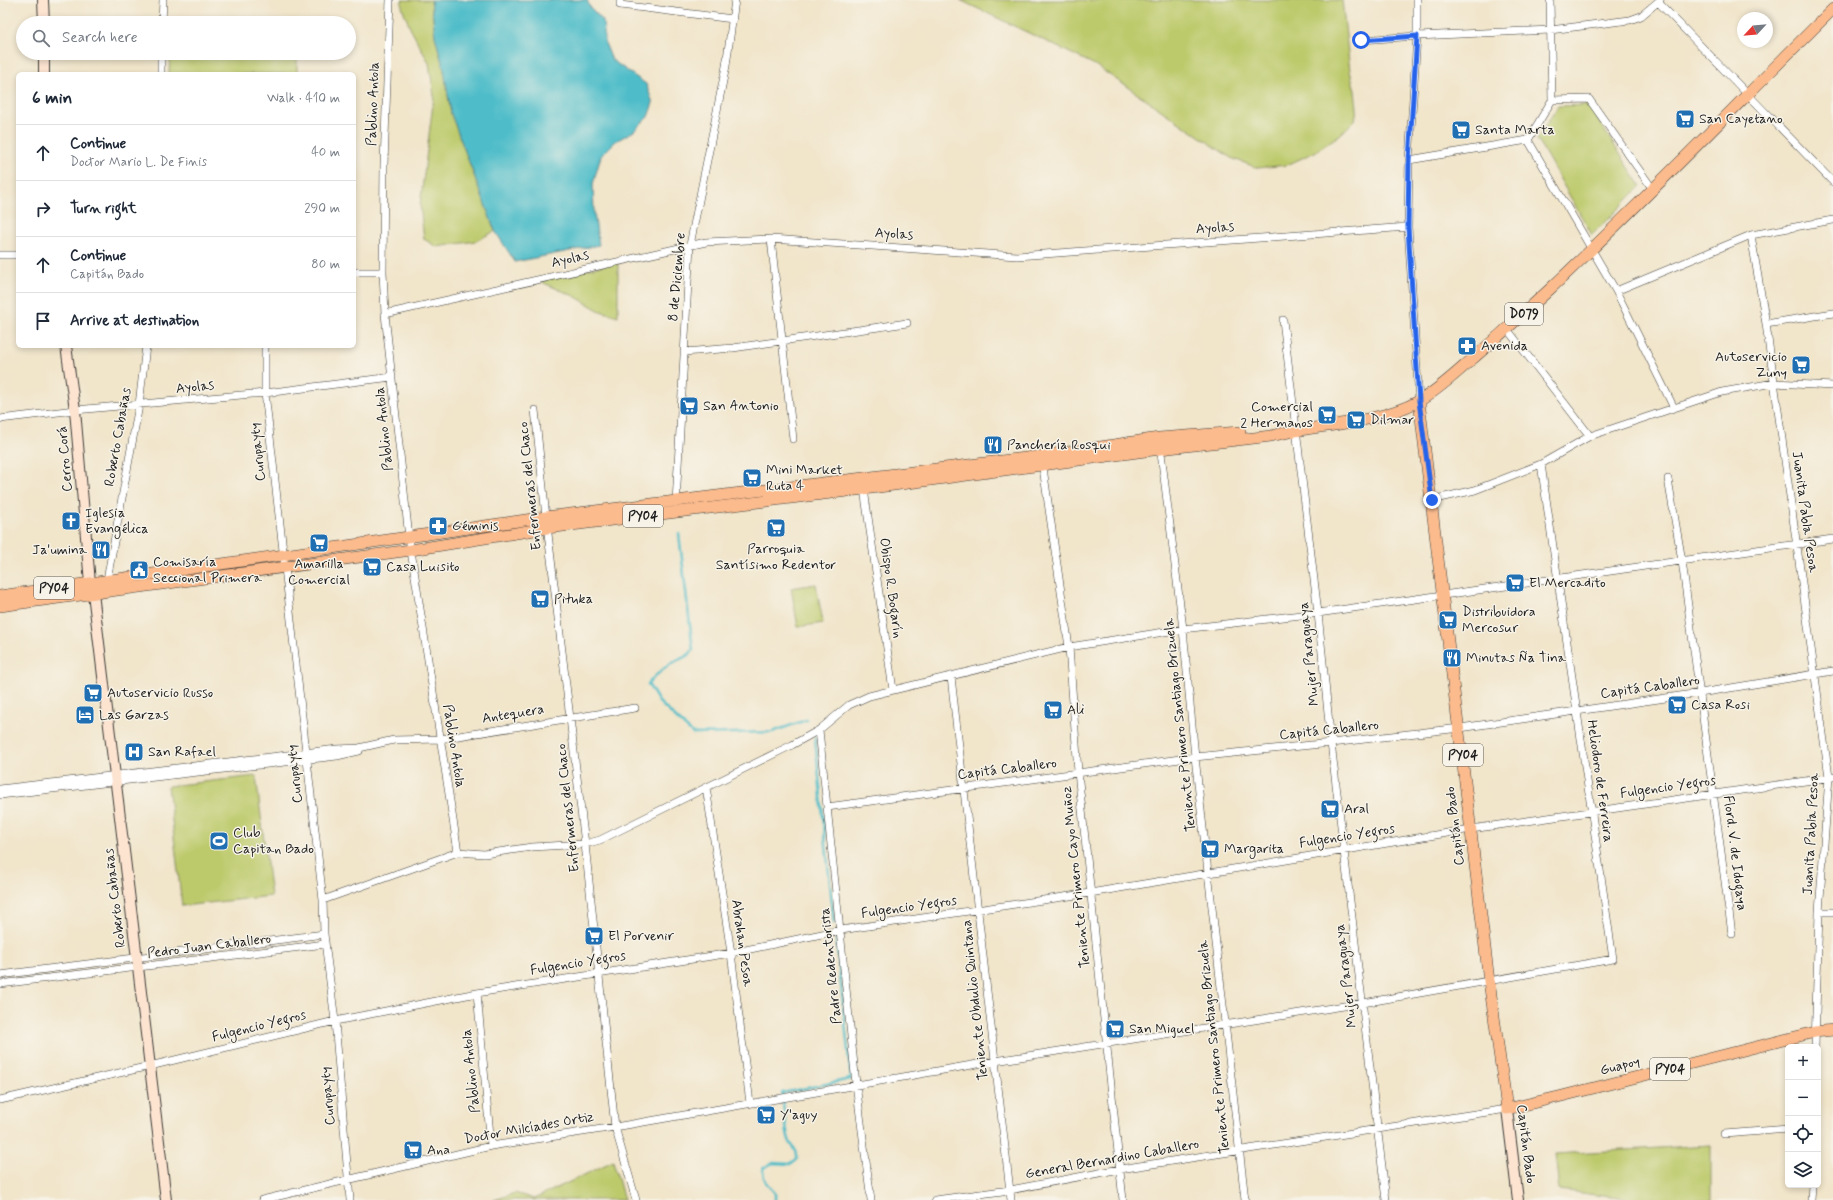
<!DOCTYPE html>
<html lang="en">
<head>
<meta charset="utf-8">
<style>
	:root { --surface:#fff; --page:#f2f2f3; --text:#1f2937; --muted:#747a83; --line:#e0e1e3 }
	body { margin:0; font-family:Mynerve,sans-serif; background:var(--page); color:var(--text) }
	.controls { position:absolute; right:12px; bottom:12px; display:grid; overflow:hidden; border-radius:6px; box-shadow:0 2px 6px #0003 }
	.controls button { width:36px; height:36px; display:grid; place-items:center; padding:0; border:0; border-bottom:1px solid var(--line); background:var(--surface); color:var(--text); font:20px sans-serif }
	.compass { position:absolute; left:1737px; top:12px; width:36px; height:36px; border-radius:50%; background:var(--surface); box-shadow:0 2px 6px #0003; rotate:244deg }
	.stop { position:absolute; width:12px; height:12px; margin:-9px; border:3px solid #2563eb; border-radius:50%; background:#fff }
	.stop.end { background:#2563eb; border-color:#fff; box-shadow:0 1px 4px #0008 }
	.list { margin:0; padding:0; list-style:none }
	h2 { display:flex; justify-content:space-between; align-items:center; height:52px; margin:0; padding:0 16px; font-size:17px }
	h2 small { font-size:13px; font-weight:400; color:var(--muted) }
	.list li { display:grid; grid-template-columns:26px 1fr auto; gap:12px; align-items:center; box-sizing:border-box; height:56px; padding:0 16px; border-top:1px solid var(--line) }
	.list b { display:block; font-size:15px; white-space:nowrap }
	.list p { margin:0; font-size:13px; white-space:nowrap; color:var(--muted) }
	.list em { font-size:13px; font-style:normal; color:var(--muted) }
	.icon { flex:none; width:22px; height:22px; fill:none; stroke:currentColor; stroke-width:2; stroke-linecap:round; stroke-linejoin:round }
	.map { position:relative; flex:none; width:1833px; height:1200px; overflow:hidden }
	.search { position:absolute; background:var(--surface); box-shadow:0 2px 6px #0003; left:16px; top:16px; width:340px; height:44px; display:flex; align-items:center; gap:10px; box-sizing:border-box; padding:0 14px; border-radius:22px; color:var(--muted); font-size:15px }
	.panel { position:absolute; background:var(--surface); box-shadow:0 2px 6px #0003; left:16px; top:72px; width:340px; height:276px; border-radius:6px }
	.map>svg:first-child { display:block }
</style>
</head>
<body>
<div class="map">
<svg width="1833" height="1200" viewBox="0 0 1833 1200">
	<rect width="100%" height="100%" fill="#f7f3e8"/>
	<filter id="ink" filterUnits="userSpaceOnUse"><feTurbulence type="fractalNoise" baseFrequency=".025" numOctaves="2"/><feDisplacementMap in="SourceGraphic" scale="8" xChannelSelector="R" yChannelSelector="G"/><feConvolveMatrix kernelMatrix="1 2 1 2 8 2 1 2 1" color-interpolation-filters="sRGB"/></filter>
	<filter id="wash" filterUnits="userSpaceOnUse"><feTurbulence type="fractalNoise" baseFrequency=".012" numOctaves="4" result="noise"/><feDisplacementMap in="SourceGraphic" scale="16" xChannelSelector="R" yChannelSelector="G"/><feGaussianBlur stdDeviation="0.9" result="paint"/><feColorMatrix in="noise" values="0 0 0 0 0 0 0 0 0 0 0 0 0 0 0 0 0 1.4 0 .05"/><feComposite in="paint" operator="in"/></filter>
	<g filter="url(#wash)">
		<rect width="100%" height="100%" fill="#f1e5ca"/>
		<path fill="#bdca6c" stroke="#6c7344" d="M402,0H431L435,36L444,70L451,114L495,231L476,241L437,247L424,239L420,205L434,96L429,63L410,28L402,7Z
			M960,0H1342L1350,71L1355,91L1357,108L1355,120L1341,134L1315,152L1287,165L1258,168L1231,158L1095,65Z
			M170,53H297V74H169Z
			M1588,105L1641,186L1592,235L1537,139L1558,106Z
			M618,262V316L600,311L574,296L539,281Z
			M816,584L823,623L798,627L791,588Z
			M256,776L271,896L182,906L168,786Z
			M1711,1145V1200H1633L1559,1190L1555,1154Z
			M613,1161L624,1200H494L515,1193L534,1199Z"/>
		<path fill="#4fbdc9" stroke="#366c72" d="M431,0H587L590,7L603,21L605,43L612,60L646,84L653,103L648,117L634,131L616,141L601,156L593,184L594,213L599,245L515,262L495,231L451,114L444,70L435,36Z"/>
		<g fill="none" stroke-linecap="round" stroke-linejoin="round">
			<path stroke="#4fbdc9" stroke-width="2.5" d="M679,534L693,650C688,658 680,658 672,663C663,669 655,675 648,684L659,702L693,734L772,732L806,720
				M815,738L834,923
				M775,1200V1193C768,1186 762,1179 763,1168L773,1163L790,1164L797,1159C798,1151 794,1149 790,1142C786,1135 783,1103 782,1093L851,1079L836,938"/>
		</g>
	</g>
	<g filter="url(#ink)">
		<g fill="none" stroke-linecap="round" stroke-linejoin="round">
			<g stroke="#3c3a36" stroke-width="8">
				<path id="street" d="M390,0L384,164L383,272L385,314L409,538L458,852
					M620,0V5L733,19
					M1417,0V36L1409,160L1408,227L1419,401
					M1658,2L1833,182
					M162,23L163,0
					M1361,40L1417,36L1550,30L1630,20L1641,16L1660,0
					M161,74V53
					M1552,100L1589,99L1652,188
					M1528,140L1616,291L1674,408
					M1409,160L1528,140L1552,100L1550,0
					M1751,235L1766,324L1829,777L1819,912L1815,1047
					M771,239L793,439
					M0,255H18
					M354,272H383
					M1616,291L1751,235L1833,220
					M385,314L706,242L771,239L1017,256L1408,227
					M1283,320L1318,613L1331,743L1386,1200
					M1766,324L1833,313
					M1507,329L1590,436
					M265,346V393L323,900L324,934L335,1021L350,1200
					M684,352L733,348L907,323
					M535,410L546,517L585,844L615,1127L636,1200
					M0,419L75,410L265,393L392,377
					M1160,445L1183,629L1195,757L1245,1200
					M1042,461L1069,647L1078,772L1123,1200
					M1668,479L1682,561L1732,934
					M864,489L893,690
					M1432,500L1475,490L1541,464L1590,436L1722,392L1774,383L1833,386
					M676,503L690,245L726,66L735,0
					M107,580L139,405L146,346
					M951,677L1011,1200
					M819,730L856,1084L871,1200
					M706,787L731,953L750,1103
					M0,789L337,749L359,748L394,740L440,739L635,708
					M0,795L337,756L359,751
					M827,807L1195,757L1331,743L1460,728L1700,693L1833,671
					M323,900L458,852L484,854L532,847L585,844L600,840L792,745L819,730L849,705L869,696L1069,647L1183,629L1318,613L1833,539
					M1819,912H1833
					M0,975L324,934
					M0,984L325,944
					M477,993L491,1146
					M0,1100L150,1066L335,1021L477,993L731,953L841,930L1090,893L1471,829L1833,777
					M1724,1134L1788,1129
					M262,1200L491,1146L615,1127L995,1061L1363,1003L1613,959L1541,464
					M935,1200L1010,1190L1120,1169L1507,1109
					M1811,1200L1812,1185"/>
			</g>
			<g stroke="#3c3a36" stroke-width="12">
				<path id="secondary" d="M43,0L44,23
					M44,53V74
					M66,346L75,410L90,583L93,593L166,1200
					M1507,1109L1518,1200"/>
			</g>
			<g stroke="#3c3a36" stroke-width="12">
				<path id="primary" d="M1419,401L1489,981L1507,1109L1558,1097L1815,1032L1833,1030
					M0,596L546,517L1042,456L1159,438L1240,432
					M0,606L411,550L547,528L864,489L1160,449L1271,436C1319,424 1374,425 1419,401C1438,390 1454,375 1470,361C1497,338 1523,314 1549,290C1646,199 1738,103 1833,9"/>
			</g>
			<use href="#street" stroke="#fff" stroke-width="7"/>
			<use href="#secondary" stroke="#fde4d1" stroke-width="10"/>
			<use href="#primary" stroke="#fbbb8d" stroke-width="11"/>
		</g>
	</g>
	<g fill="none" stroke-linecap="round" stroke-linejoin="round" filter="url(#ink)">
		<path stroke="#2563eb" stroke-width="5" d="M1361,40L1417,36L1409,160L1408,227L1419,401L1432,500"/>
	</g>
	<defs>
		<g id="supermarket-square" transform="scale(1)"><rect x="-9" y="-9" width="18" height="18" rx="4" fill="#1f6fb2" stroke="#f7f3e8"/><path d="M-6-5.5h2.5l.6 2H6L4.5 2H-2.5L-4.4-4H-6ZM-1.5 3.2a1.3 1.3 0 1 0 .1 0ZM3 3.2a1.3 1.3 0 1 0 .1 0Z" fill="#fff"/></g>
		<g id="pharmacy-square" transform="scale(1)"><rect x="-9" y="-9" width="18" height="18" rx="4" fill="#1f6fb2" stroke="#f7f3e8"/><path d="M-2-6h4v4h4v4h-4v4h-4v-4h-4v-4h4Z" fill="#fff"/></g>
		<g id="restaurant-square" transform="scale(1)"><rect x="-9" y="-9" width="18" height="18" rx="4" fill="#1f6fb2" stroke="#f7f3e8"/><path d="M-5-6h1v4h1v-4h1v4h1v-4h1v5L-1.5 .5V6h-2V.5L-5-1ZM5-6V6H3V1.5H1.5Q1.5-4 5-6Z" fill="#fff"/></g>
		<g id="church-square" transform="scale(1)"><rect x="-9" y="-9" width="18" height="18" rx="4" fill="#1f6fb2" stroke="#f7f3e8"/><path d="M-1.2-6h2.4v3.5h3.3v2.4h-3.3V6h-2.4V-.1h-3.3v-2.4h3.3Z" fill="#fff"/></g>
		<g id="civic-square" transform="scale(1)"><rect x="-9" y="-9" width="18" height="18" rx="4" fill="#1f6fb2" stroke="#f7f3e8"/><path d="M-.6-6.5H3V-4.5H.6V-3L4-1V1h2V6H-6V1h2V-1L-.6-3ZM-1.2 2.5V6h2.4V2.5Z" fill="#fff"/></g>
		<g id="hotel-square" transform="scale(1)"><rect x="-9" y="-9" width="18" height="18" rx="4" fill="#1f6fb2" stroke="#f7f3e8"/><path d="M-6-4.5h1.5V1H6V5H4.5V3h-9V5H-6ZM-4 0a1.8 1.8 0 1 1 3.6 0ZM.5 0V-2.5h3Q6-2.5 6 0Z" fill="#fff"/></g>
		<g id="hospital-square" transform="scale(1)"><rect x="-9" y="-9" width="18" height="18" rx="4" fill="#1f6fb2" stroke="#f7f3e8"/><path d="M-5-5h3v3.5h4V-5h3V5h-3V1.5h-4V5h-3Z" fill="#fff"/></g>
		<g id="stadium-square" transform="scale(1)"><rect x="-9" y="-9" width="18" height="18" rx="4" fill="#1f6fb2" stroke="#f7f3e8"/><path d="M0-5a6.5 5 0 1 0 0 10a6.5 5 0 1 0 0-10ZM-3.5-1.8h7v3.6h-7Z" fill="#fff"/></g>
	</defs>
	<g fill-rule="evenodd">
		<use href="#supermarket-square" x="1685" y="119"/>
		<use href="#supermarket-square" x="1461" y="130"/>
		<use href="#pharmacy-square" x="1467" y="346"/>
		<use href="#supermarket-square" x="1801" y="365"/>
		<use href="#supermarket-square" x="689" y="406"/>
		<use href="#supermarket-square" x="1327" y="415"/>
		<use href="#supermarket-square" x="1356" y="420"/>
		<use href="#restaurant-square" x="993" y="445"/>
		<use href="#supermarket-square" x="752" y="478"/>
		<use href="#church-square" x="71" y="521"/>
		<use href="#pharmacy-square" x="438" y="526"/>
		<use href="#supermarket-square" x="776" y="528"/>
		<use href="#supermarket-square" x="319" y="543"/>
		<use href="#restaurant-square" x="101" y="550"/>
		<use href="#supermarket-square" x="372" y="567"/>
		<use href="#civic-square" x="139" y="570"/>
		<use href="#supermarket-square" x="1515" y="583"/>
		<use href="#supermarket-square" x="540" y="599"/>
		<use href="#supermarket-square" x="1448" y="620"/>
		<use href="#restaurant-square" x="1452" y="658"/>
		<use href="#supermarket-square" x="93" y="693"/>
		<use href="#supermarket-square" x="1677" y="705"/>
		<use href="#supermarket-square" x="1053" y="710"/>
		<use href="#hotel-square" x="85" y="715"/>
		<use href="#hospital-square" x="134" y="752"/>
		<use href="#supermarket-square" x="1330" y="809"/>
		<use href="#stadium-square" x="219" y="841"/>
		<use href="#supermarket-square" x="1210" y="849"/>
		<use href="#supermarket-square" x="594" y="936"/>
		<use href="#supermarket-square" x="1115" y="1029"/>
		<use href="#supermarket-square" x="766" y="1115"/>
		<use href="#supermarket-square" x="413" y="1150"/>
	</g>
	<g text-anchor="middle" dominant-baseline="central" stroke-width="3" stroke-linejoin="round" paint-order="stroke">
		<g fill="#f7f3e8" stroke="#5e5c59" stroke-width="1">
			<rect x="1505" y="303" width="38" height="22" rx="3"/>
			<rect x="623" y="505" width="40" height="22" rx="3"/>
			<rect x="34" y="577" width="40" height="22" rx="3"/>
			<rect x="1443" y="744" width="40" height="22" rx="3"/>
			<rect x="1650" y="1058" width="40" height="22" rx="3"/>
		</g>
		<g font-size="13" font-weight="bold" fill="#1c1c1c">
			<text x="1524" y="314">D079</text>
			<text x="643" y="516">PY04</text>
			<text x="54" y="588">PY04</text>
			<text x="1463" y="755">PY04</text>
			<text x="1670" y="1069">PY04</text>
		</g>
		<g font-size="14" fill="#1c1c1c" stroke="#f7f3e8">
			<text transform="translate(373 104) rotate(-88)">Pablino Antola</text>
			<text transform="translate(1215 228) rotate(-4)">Ayolas</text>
			<text transform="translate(894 234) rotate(4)">Ayolas</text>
			<text transform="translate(570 259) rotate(-13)">Ayolas</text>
			<text transform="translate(677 277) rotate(-85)">8 de Diciembre</text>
			<text transform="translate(195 387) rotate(-6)">Ayolas</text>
			<text transform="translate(384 429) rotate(-96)">Pablino Antola</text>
			<text transform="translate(118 437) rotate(-80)">Roberto Cabañas</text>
			<text transform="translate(258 452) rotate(-96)">Curupayty</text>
			<text transform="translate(65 459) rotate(-95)">Cerro Corá</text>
			<text transform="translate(530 486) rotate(-96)">Enfermeras del Chaco</text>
			<text transform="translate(1805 512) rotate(82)">Juanita Pabla Pesoa</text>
			<text transform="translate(891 588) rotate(82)">Obispo R. Bogarín</text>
			<text transform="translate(1309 654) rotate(-96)">Mujer Paraguaya</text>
			<text transform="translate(1650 687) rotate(-8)">Capitá Caballero</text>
			<text transform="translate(513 714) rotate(-9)">Antequera</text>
			<text transform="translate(1180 725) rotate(-96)">Teniente Primero Santiago Brizuela</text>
			<text transform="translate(1329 730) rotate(-6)">Capitá Caballero</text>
			<text transform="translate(454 746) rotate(81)">Pablino Antola</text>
			<text transform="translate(1007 769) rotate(-7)">Capitá Caballero</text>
			<text transform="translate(295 774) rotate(-96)">Curupayty</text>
			<text transform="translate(1600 781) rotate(82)">Heliodoro de Ferreira</text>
			<text transform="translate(1668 787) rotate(-8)">Fulgencio Yegros</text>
			<text transform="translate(568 808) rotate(-96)">Enfermeras del Chaco</text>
			<text transform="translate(1455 826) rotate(-97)">Capitán Bado</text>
			<text transform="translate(1811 834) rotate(-87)">Juanita Pabla Pesoa</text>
			<text transform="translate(1347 836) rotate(-9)">Fulgencio Yegros</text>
			<text transform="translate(1735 853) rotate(83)">Flord. V. de Idogaya</text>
			<text transform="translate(1076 877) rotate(-96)">Teniente Primero Cayo Muñoz</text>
			<text transform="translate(115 898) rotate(-97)">Roberto Cabañas</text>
			<text transform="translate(909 907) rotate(-8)">Fulgencio Yegros</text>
			<text transform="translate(742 943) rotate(82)">Abrahan Pesoa</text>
			<text transform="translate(209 946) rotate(-7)">Pedro Juan Caballero</text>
			<text transform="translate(578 963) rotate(-9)">Fulgencio Yegros</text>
			<text transform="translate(831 966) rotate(-96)">Padre Redentorista</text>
			<text transform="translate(1346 976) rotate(-97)">Mujer Paraguaya</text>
			<text transform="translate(975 1000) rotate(-96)">Teniente Obdulio Quintana</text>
			<text transform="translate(259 1026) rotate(-14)">Fulgencio Yegros</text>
			<text transform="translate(1214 1047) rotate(-96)">Teniente Primero Santiago Brizuela</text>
			<text transform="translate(1620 1066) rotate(-14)">Guapoy</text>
			<text transform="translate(471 1071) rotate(-96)">Pablino Antola</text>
			<text transform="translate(328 1096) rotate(-95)">Curupayty</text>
			<text transform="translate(529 1128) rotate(-10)">Doctor Milcíades Ortiz</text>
			<text transform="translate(1526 1144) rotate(83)">Capitán Bado</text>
			<text transform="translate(1112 1159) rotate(-10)">General Bernardino Caballero</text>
		</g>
		<g font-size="14" fill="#1c1c1c" stroke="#f7f3e8" text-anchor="start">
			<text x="1699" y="119">San Cayetano</text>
			<text x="1475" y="130">Santa Marta</text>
			<text x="1481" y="346">Avenida</text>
			<text x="1787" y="357" text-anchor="end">Autoservicio<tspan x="1787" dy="16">Zuny</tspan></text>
			<text x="703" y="406">San Antonio</text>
			<text x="1313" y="407" text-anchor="end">Comercial<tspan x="1313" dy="16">2 Hermanos</tspan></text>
			<text x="1370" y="420">Dilmar</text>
			<text x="1007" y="445">Panchería Rosqui</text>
			<text x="766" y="470">Mini Market<tspan x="766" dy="16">Ruta 4</tspan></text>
			<text x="85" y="513">Iglesia<tspan x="85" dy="16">Evangélica</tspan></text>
			<text x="452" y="526">Géminis</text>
			<text x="776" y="549" text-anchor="middle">Parroquia<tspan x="776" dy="16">Santísimo Redentor</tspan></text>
			<text x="87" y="550" text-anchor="end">Ja'umina</text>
			<text x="153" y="562">Comisaría<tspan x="153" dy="16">Seccional Primera</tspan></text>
			<text x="319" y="564" text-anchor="middle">Amarilla<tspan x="319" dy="16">Comercial</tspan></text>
			<text x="386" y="567">Casa Luisito</text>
			<text x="1529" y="583">El Mercadito</text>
			<text x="554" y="599">Pituka</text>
			<text x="1462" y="612">Distribuidora<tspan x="1462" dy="16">Mercosur</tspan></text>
			<text x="1466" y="658">Minutas Ña Tina</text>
			<text x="107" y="693">Autoservicio Russo</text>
			<text x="1691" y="705">Casa Rosi</text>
			<text x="1067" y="710">Ali</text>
			<text x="99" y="715">Las Garzas</text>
			<text x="148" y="752">San Rafael</text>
			<text x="1344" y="809">Aral</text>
			<text x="233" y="833">Club<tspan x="233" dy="16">Capitan Bado</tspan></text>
			<text x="1224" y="849">Margarita</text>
			<text x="608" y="936">El Porvenir</text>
			<text x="1129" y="1029">San Miguel</text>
			<text x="780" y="1115">Y'aguy</text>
			<text x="427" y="1150">Ana</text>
		</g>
	</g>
</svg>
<div class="controls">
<button>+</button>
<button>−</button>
<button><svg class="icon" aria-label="locate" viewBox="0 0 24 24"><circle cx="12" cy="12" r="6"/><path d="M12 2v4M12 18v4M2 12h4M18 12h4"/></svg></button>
<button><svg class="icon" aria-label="layers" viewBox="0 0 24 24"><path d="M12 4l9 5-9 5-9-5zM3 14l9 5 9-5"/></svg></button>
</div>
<svg class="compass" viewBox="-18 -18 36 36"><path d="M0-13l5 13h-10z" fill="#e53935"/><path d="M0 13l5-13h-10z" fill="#747a83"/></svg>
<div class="stop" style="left:1361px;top:40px"></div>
<div class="stop end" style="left:1432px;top:500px"></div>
<div class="search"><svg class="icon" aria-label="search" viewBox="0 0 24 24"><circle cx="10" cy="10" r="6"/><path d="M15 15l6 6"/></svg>Search here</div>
<section class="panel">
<h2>6 min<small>Walk · 410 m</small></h2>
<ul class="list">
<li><svg class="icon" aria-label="ahead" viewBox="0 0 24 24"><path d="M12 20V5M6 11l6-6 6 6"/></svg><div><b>Continue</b><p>Doctor Mario L. De Finis</p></div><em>40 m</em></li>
<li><svg class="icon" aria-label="right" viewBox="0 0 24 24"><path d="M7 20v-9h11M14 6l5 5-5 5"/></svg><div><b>Turn right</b></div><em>290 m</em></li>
<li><svg class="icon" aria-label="ahead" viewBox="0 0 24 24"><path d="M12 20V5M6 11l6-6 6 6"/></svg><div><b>Continue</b><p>Capitán Bado</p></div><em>80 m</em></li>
<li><svg class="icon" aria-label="arrive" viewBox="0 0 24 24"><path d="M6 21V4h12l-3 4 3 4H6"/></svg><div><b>Arrive at destination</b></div></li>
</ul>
</section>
</div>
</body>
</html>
